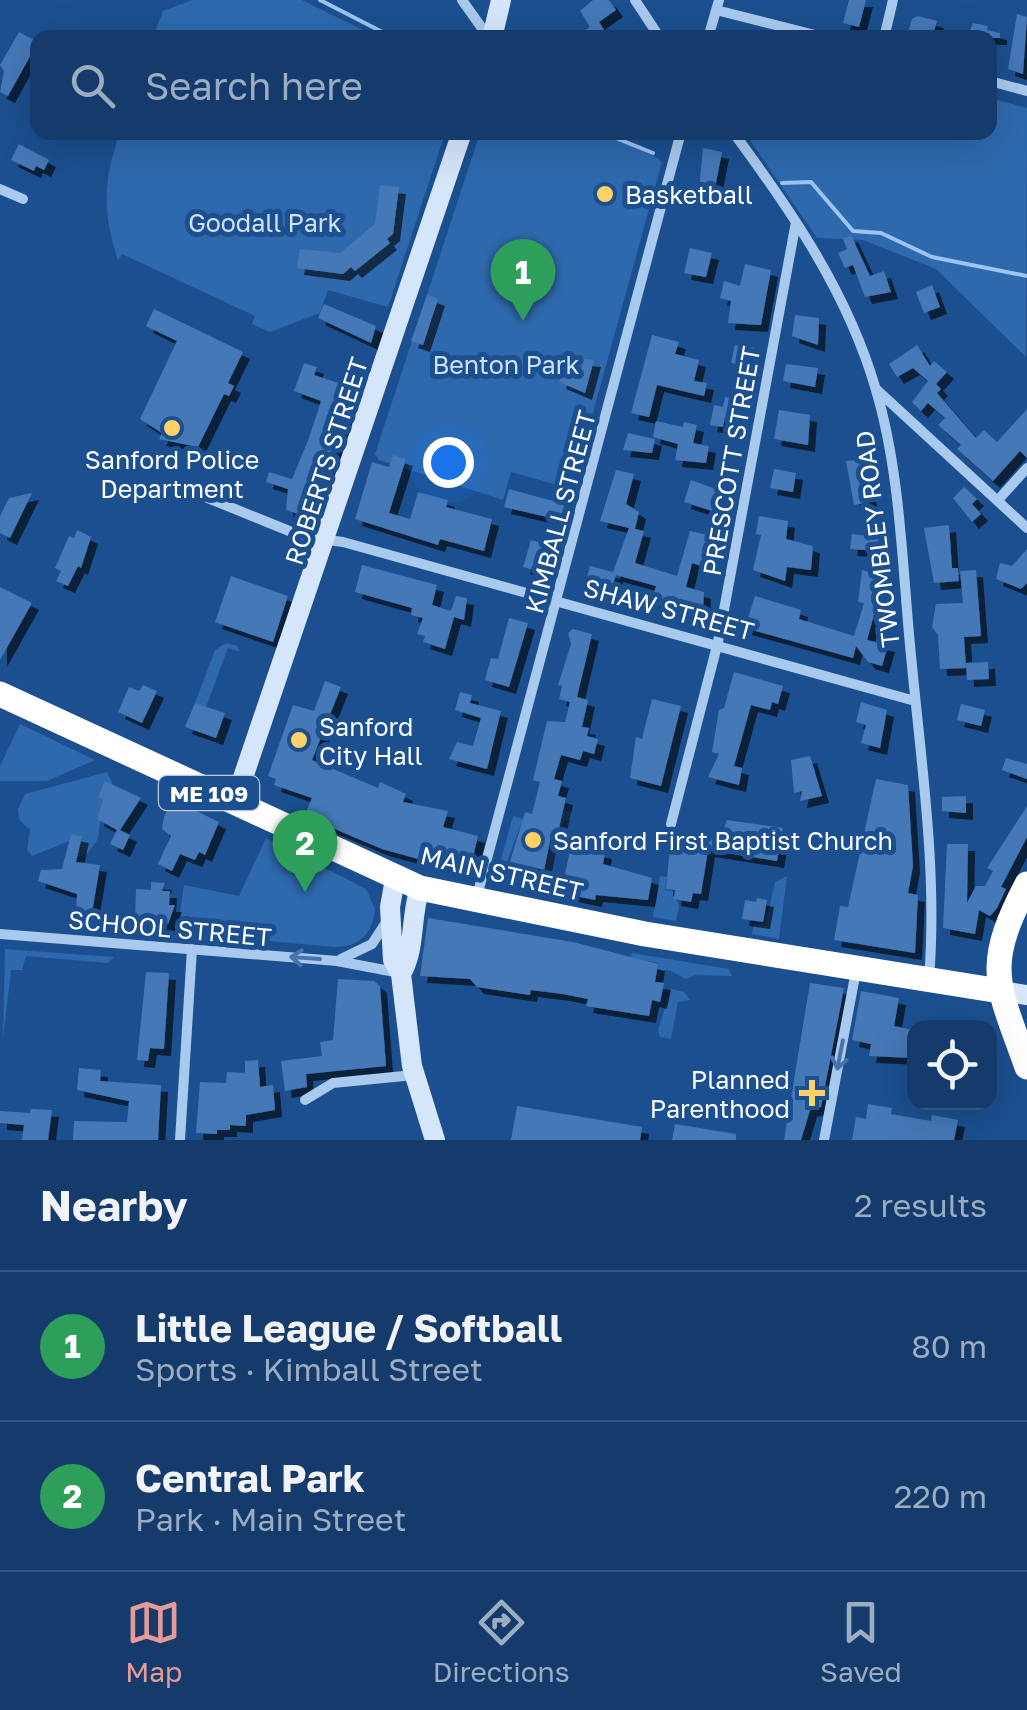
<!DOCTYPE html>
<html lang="en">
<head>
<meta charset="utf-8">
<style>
	:root { --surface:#143b6b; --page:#1d4271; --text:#f1f3f6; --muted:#9dadc1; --line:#33557e; --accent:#e69b98 }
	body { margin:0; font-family:"Golos Text",sans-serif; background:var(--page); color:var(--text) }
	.controls { position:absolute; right:30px; bottom:30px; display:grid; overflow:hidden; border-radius:20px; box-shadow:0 10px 40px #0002 }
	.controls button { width:90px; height:90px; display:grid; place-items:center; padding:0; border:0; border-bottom:2px solid var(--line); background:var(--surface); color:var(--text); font:50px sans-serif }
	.you { position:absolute; left:448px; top:462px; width:35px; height:35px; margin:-25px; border:8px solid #fff; border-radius:50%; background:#1a73e8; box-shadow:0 0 0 15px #1a73e833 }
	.badge { display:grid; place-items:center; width:65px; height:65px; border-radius:50%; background:var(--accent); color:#fff; font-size:32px; font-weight:700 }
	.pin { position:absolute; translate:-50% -82px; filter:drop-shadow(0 2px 5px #0008) }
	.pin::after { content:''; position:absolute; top:52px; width:35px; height:30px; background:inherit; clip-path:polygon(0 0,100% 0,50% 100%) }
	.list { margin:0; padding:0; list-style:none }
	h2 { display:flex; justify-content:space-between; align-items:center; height:130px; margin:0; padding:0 40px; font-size:42px }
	h2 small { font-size:32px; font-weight:400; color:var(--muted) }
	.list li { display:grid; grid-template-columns:65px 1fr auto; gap:30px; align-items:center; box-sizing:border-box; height:150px; padding:0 40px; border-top:2px solid var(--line) }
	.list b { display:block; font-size:38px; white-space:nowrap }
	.list p { margin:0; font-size:32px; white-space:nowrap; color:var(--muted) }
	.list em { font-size:32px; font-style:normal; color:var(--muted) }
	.icon { flex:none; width:55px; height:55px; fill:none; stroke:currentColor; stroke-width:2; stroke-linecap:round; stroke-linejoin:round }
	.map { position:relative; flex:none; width:1027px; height:1140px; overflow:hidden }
	.search { position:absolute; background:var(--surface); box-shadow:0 10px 40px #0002; left:30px; right:30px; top:30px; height:110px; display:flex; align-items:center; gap:25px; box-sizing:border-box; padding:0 35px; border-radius:20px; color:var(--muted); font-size:38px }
	.sheet { height:430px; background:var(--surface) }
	nav { display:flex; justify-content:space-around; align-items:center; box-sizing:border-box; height:140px; border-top:2px solid var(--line); background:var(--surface); font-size:28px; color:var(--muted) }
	nav a { display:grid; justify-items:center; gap:5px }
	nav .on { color:var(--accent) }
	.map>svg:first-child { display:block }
</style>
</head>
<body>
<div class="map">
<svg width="1027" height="1140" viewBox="0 0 1027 1140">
	<defs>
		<filter id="shadow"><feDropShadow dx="7" dy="7" stdDeviation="0" flood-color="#0009"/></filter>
	</defs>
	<rect width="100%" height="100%" fill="#1b4f8f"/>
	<path fill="#2e69ad" d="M192,0H302L377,37H153L163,11Z
		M990,98L1027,108L1026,357L936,269L863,240L817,238L745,133L990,132Z
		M120,133H445L388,307L328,290L320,313L270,332L252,324L255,316L122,254L118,260C102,212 103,180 120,133Z
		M480,133C541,133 612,120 662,162L572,489L511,472L503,500L379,460L375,454Z
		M226,643L237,646L240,652L228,648L206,707L195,703L215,650Z
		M20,724L95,760L47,781H0V766Z
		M107,772L113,785L98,797L103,800L98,839L86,855L75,857L82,837L71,834L69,841L32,856L27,850L30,830L19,819L18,809L25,794Z
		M563,810L571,812L570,820L564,821L547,890L526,887L529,873L543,875L552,831Z
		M513,816L523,819L505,867L521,872L518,886L495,881Z
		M266,838L366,889L375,909C373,933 360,947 335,947L177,933L184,885L239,896Z
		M660,876L667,877L665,890L674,891L679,907L676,921L653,917Z
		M787,876L779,939L752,934L754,924L765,925L775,882Z
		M5,949L114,957L108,963L26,956L22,970H11L3,1039Z
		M632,953L729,969L732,976L695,975L686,979L669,970L657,971L658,963L631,958Z
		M671,989L684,992L690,1000L678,1002L671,1039L660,1037L658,1030Z"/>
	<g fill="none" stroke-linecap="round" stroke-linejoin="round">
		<path stroke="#9cc4f0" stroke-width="4" d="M320,0L394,38
			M601,132L653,153
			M782,183L811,182L853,231L881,233L932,257L1027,276"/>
	</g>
	<path fill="#4478b7" filter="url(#shadow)" d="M593,0H609L616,10L599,22L609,38H572L590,27L580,11Z
		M849,0H866L859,27L843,23Z
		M1017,14L1027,17L1023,74L1008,69Z
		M918,16L937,21L932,38L907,35L912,19Z
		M973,23L988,26L987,30L1000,33V38H967Z
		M19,32L38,42L8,96L0,92L4,71L0,65Z
		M19,144L49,160L44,170L36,166L34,171L11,160Z
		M703,148L722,152L714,193L699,190Z
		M380,185L399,187L393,234L387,239L390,243L355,271L351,267L343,274L297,268L300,249L340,253L375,224Z
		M851,235L870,276L884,271L891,292L865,297L853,265L845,268L838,253L847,249L843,239Z
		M690,248L712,253L706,277L684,273Z
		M745,264L771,270L761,325L728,323L731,301L720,298L724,281L740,286Z
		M932,285L940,307L924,313L916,292Z
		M427,295L438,299L423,345L411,341Z
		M324,304L376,326L371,343L318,318Z
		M154,309L243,352L228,383L234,386L229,396L224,394L198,447L159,439L162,433L140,419L177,341L146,326Z
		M795,315L819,318L818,345L792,336Z
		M652,335L679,342L675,354L699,360L694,381L707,383L704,396L657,385L649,417L631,413Z
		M735,345L755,348L753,367L731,363Z
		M917,345L930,366L934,361L947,372L936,384L941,389L937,393L976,438L984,430L997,442L1027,409V458L1020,451L993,481L957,449L961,445L938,425L945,418L928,403L921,411L912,402L928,381L913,368L897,377L889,364Z
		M584,359L594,360L585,393L559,382L562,372L571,374L582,368Z
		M304,363L317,367L314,375L354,388L314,519L286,510L288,489L266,482L269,472L292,479L309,438L321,401L294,391Z
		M786,364L818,368L815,387L783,381Z
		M725,397L746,401L742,421L725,417L723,427L710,425L714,405L723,407Z
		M779,410L810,415L808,445L774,439Z
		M656,421L683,427L684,422L697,425L693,443L709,446L706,463L675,460L678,444L653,437Z
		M628,433L655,439L652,453L623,450Z
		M393,455L406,459L389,513L410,519L418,492L448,500L446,507L492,519L484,551L440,539L438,545L355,519L372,462L389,467Z
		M859,460L871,502L854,505L846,461Z
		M774,469L796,473L793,492L770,488Z
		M616,470L634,474L626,504L639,512L635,529L644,531L635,563L677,576L690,531L717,537L708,568L692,563L686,587L704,592L703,612L651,604L656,586L616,575L612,588L586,582L590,566L613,572L629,528L600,521Z
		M691,480L721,491L715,512L684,502Z
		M964,487L977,499L968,508L972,504L981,514L972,522L953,498Z
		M509,489L560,503L564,506L560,520L504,507Z
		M32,493L10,538L0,533V516L9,498Z
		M759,516L788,521L786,539L813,546L811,570L787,567L785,581L753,570L761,535L756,534Z
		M949,525L952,568H958L959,581L934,583L924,528Z
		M77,530L91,537L81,568L78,566L68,586L56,581L61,571L55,568L69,536L74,538Z
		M852,534L879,537L878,551L850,549Z
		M531,540L545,544L541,572L523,567Z
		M1027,549V583L1021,589L996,579L1000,563L1012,566Z
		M362,565L437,585L432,605L451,611L456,596L467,598L464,620L454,617L445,649L423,642L425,636L417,634L423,618L411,615L412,608L355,592Z
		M862,570L885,576L867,640L888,645L882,666L868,662L856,646L853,658L745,628L755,596L801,610L799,619L854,636L864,603L858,602Z
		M976,570L981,636L964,637L966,668L940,669L938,635L932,627L936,604L963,603L960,571Z
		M231,576L288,596L273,642L215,622Z
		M0,587L32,603L0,660Z
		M509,618L528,623L509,687L485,680L491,658L498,659Z
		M573,629L592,634L577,697L588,700L582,727L589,728L587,736L598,739L594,754L583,751L580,760L561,755L554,779L562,781L558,796L566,798L558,832L552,831L544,870L510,862L525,812L532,814L540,782L533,780L547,721L565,722L570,702L559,699L562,686L558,685L571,644L568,633Z
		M988,662L989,679L967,680L966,663Z
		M734,672L783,686L778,704L772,702L770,710L751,705L734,766L742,768L739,785L708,777L719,754L712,752L719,710L724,708Z
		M325,681L341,687L312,760L378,788L380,782L406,794L403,802L448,811L443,827L478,836L469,873L382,849L304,816L312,798L274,785L276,779L268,776L293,705L314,711Z
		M143,685L157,691L142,723L118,712L129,687L139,691Z
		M460,692L472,695L470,703L501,711L487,769L449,759L457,742L473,746L481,718L455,710Z
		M652,699L681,706L661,786L630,778L636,737L642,739Z
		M861,702L887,710L880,748L861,743L866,725L856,722Z
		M195,703L225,713L216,738L185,727Z
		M961,704L985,710L981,726L957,720Z
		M810,756L822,796L800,801L802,791L794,793L791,760Z
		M1006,758L1027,764V779L1002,770Z
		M876,779L908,785L913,866L908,893L918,895L915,953L834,940L840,906L848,907Z
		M105,781L141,798L120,830L130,835L123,850L110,844L117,830L97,819L103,800L98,797Z
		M966,796V813L942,811V797Z
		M176,801L219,822L205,855L199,852L195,860L180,854L172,871L158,864L171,836L162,829L164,817L171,802Z
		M1027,806V837L1001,887L1006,889L997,908L990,916L979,910L975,934L943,928L947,844H968L967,903L976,886H985L993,871L987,868Z
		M727,820L783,828L777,861L708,850L701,894L693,893L691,902L674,899L675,890L666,889L671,837L703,842L704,837L720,839Z
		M71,834L82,836L76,862L100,865L91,919L76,916L77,894L38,881L41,870L62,869Z
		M571,846L605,852L603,864L652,878L648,900L596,895L595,900L561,893Z
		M151,882L165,883L162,891H170L169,905H175L168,924L135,922L136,889L151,890Z
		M757,898L767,900L763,922L742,919L745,900L756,902Z
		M428,918L573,942L658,964L655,982L664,983L660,1002L652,1000L649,1016L586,1006L588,999L563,994L531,990L530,995L477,987L470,979L420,976Z
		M146,972L169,973L164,1049L150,1048L148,1061L137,1060Z
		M338,979L374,981L380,986L386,1066L306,1074L307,1087L285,1091L281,1061L322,1056L320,1042L333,1040Z
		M810,983L844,988L821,1107L810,1110L801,1140H784Z
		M861,991L899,998L894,1026L914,1030V1058L869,1056L871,1044L852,1040Z
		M258,1060L260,1087L273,1085L275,1110L246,1115V1126L230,1125V1130H217V1134L196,1133L200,1082L226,1083L227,1072L245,1073V1061Z
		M79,1068L101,1070L100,1081L161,1085L158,1140H73L74,1121L127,1122L129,1101L77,1090Z
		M868,1104L892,1108L891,1114L931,1121L932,1115L958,1120L954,1140H852L856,1117L866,1119Z
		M517,1106L642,1127L640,1140H511Z
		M31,1109L52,1110L48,1140H22L24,1125L0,1123V1111L30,1113Z
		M675,1124L736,1134V1140H672Z"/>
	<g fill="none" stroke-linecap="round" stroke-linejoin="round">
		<path stroke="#a9c9ee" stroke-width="10" d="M462,0L489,38
			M635,0L660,38
			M716,10L827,38
			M708,38L719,0
			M884,38L893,0
			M990,81L1027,91
			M733,132C792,212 848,293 876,390C900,471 902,561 910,645C920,755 938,869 929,979
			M0,189L23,199
			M877,390L1027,528
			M183,488L304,537L343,542L915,701
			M998,500L1027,468
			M671,824L718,642L796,222
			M476,900L681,132
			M0,934L337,961L395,972
			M341,959L372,944L387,921
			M305,1100L333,1083L414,1075
			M180,1140L192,949
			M824,1140L856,971"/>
		<path stroke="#d6e6fa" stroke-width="20" d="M492,38L501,0
			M234,804L462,132
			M395,879L390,907L393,960L401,974L412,1066L435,1140
			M401,974C416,949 410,916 420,888
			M1000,991L1027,995"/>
		<path stroke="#fff" stroke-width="25" d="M0,694L420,888L645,934L1000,991
			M1027,884C983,968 997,983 1027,1067"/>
	</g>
	<defs><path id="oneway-shaft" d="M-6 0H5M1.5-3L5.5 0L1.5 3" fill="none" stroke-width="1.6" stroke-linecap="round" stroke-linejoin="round" transform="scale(2.5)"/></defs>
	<g stroke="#4674ac">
		<use href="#oneway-shaft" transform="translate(305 958) rotate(-176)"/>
		<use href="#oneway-shaft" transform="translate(840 1055) rotate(101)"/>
	</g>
	<g fill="#ffd166" stroke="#1b4f8f" stroke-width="4">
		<circle cx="605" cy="194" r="10"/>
		<circle cx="172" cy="428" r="10"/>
		<circle cx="299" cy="740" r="10"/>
		<circle cx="533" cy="840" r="10"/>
		<path d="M807 1078h10v10h10v10h-10v10h-10v-10h-10v-10h10z"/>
	</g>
	<g text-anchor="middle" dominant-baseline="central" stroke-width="10" stroke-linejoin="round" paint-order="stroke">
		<rect fill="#1b4f8f" stroke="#bbcadd" stroke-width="2.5" x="159" y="776" width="100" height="34" rx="8"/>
		<g font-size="22" font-weight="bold" fill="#fff">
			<text x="209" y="793">ME 109</text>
		</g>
		<g font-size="25" fill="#fff" stroke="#1b4f8f" text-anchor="start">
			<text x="625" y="194">Basketball</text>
			<text x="172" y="459" text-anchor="middle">Sanford Police<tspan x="172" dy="29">Department</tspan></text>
			<text x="319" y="726">Sanford<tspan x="319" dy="29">City Hall</tspan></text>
			<text x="553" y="840">Sanford First Baptist Church</text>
			<text x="790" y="1079" text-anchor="end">Planned<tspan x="790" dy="29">Parenthood</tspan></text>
		</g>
		<g font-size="25" fill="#cfe3fa" stroke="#1b4f8f">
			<text x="265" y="222">Goodall Park</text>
			<text x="506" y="364">Benton Park</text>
		</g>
		<g font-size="25" fill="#fff" stroke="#1b4f8f">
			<text transform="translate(326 461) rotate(-72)">ROBERTS STREET</text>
			<text transform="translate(731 461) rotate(-80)">PRESCOTT STREET</text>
			<text transform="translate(560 512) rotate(-75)">KIMBALL STREET</text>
			<text transform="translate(877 539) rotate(-97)">TWOMBLEY ROAD</text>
			<text transform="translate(669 609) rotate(15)">SHAW STREET</text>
			<text transform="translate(502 873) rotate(13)">MAIN STREET</text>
			<text transform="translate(170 928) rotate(5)">SCHOOL STREET</text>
		</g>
	</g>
</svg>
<div class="controls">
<button><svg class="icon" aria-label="locate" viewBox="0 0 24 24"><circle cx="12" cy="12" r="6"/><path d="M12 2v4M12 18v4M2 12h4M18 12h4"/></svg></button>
</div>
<div class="you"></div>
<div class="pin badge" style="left:523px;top:321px;background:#2e9e5b">1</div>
<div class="pin badge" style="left:305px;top:892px;background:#2e9e5b">2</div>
<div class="search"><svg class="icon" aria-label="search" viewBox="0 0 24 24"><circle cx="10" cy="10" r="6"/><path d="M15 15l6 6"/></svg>Search here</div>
</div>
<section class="sheet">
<h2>Nearby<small>2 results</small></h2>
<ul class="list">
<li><span class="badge" style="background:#2e9e5b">1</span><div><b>Little League / Softball</b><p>Sports · Kimball Street</p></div><em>80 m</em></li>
<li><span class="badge" style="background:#2e9e5b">2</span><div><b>Central Park</b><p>Park · Main Street</p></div><em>220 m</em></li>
</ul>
</section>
<nav>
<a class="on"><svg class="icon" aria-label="map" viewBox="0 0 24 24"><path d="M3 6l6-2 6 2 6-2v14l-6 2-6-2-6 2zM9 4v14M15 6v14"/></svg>Map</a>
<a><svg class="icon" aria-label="directions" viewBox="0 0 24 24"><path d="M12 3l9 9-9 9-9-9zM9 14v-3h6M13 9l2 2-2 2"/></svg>Directions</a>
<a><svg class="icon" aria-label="saved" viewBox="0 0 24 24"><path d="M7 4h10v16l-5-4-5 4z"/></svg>Saved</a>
</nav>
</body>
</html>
